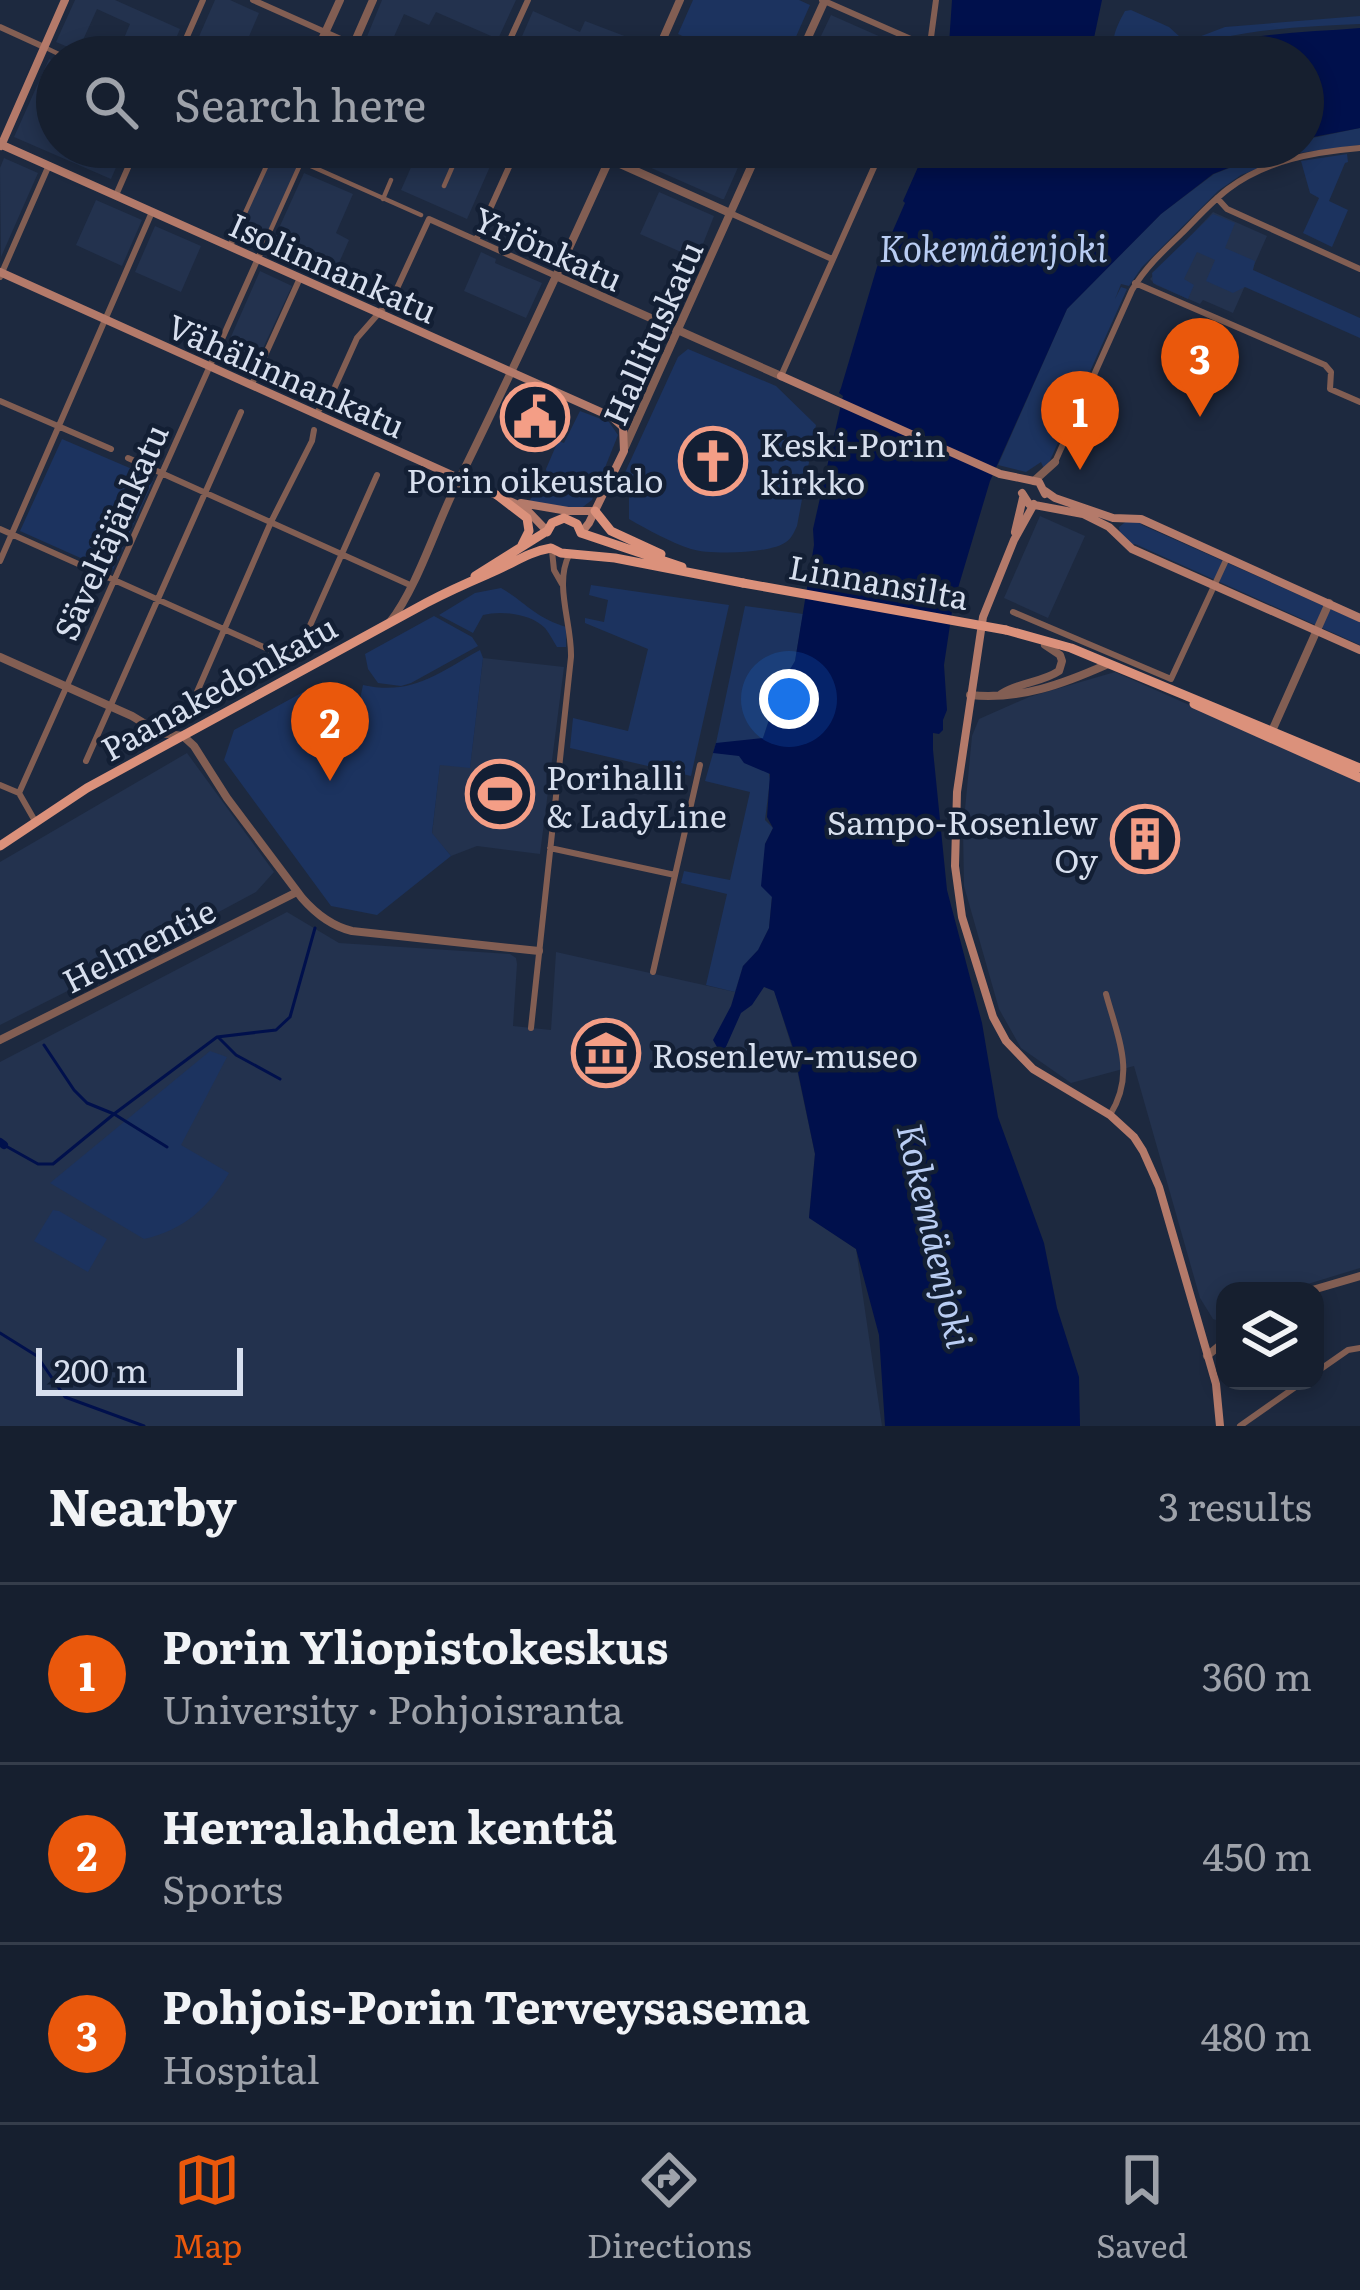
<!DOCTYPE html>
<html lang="en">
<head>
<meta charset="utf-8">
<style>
	:root { --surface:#161f2f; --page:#1f2737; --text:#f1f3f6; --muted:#9ea2aa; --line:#353d4b; --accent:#ea580c }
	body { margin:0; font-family:Literata,serif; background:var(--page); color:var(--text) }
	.controls { position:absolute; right:36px; bottom:36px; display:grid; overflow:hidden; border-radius:24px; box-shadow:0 6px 18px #0003 }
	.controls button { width:108px; height:108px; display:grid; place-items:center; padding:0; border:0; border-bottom:3px solid var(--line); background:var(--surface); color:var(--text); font:60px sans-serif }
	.scale { position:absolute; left:36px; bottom:30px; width:207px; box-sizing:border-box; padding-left:12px; border:6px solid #d7dfee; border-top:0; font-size:33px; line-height:42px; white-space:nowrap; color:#d7dfee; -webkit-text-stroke:9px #131f34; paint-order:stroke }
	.you { position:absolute; left:789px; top:699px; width:42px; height:42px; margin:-30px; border:9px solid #fff; border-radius:50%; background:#1a73e8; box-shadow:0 0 0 18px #1a73e833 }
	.badge { display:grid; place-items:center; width:78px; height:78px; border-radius:50%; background:var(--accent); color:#fff; font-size:39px; font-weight:700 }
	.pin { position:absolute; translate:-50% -99px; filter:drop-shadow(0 3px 6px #0008) }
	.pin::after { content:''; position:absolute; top:63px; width:42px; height:36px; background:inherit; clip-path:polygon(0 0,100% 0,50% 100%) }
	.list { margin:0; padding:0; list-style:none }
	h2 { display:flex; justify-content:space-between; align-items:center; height:156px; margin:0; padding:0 48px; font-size:51px }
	h2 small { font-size:39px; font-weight:400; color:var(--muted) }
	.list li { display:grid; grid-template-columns:78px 1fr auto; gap:36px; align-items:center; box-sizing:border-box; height:180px; padding:0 48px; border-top:3px solid var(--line) }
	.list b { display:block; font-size:45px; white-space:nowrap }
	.list p { margin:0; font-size:39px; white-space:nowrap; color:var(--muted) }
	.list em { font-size:39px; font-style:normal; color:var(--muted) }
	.icon { flex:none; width:66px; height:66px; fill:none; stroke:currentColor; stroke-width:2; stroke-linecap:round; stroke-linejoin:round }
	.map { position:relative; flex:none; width:1360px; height:1426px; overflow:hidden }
	.search { position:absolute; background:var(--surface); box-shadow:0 6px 18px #0003; left:36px; right:36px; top:36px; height:132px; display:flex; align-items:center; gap:30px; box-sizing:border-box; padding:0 42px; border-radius:66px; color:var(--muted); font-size:45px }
	.sheet { height:696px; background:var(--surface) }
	nav { display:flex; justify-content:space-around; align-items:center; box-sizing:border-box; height:168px; border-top:3px solid var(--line); background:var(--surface); font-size:33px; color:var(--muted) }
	nav a { display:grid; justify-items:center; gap:6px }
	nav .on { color:var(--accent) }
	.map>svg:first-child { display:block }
</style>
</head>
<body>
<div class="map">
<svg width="1360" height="1426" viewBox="0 0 1360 1426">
	<rect width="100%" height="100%" fill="#1d293f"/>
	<path fill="#23324e" d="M75,0H115L180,29L168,57H116L130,24L97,9L78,51L75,50L56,42Z
		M215,0H230L259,13L241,55L243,57H190Z
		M382,0H516L498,39L436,12L429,25L404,14L388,50L366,39Z
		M533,11L580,32L585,21L648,45L643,57H513Z
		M831,15L908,49L904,57H811Z
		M49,59L57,62V147H125L111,179L14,137Z
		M275,147H308L259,250L235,239Z
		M420,147H458L492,162L467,219L401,190Z
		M626,147H747L724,199H722L624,156Z
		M4,158L38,173L1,257L0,168Z
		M304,173L353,194L336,233L349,240L332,279L269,250Z
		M659,192L714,216L697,259L640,234Z
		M96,200L142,220L122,266L76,245Z
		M1213,212L1267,236L1233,313L1203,300L1200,304L1156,285L1150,279Z
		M155,226L201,246L181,292L135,272Z
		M481,252L496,259L495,263L542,283L526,318L464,291Z
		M260,271L292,286L253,370L222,357Z
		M1040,516L1085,536L1048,618L1004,598Z
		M483,658L564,667L540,854L477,846L451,856L432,834L440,764L470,767Z
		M1115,672L1360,781V1268L1285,1291H1225V1321L1222,1322L1213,1319L1200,1298L1134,1066L1071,1083L1021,1048L999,1009L964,886L963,830L972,736L979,719L1029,697Z
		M187,753L274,872L256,892L129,960L0,1025V862Z
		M287,912L339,943L510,954L516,958L517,964L513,1026L551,1030L556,952L735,992L743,966L760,944L793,1051L815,1154L809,1217L856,1249L882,1426H0V1062Z"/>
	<path fill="#1c335f" d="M693,0H799L810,5L787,57H729L678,34Z
		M1131,10L1169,27L1180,37L1139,52L1115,49C1110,38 1119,22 1125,11Z
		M1360,16V24C1313,26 1267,28 1220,38C1192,43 1168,57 1139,57L1154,54L1225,27Z
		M1360,128V145L1299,153L1241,175L1218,191L1142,267L1129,286L1121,284L1115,299L1121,287L1127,289L1048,465L1044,469L1041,462L1026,472L998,465L1067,309L1161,214L1214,174L1284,147H1303V140Z
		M1347,154L1348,162L1345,163L1329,201L1348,210L1332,247L1303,233L1319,198L1310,193L1301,161Z
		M1213,214L1235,223L1225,248L1255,261L1253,270L1360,318V338L1245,287L1233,293L1206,281L1215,260L1197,252L1184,279L1194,285L1188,299L1153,283L1152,273Z
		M688,349L776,386L816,425L797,526C794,532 792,538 786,542C770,554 710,555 691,549C670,542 648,530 629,519V490L622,479L678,357Z
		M580,411L609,422L618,435L592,500L580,509L529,502L541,480L548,479L546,469L558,441L564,443Z
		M62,439L146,475V478L153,481L112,572L20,531Z
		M1128,520L1139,521L1142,525L1360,622V645L1135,544L1131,545L1120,534L1119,527Z
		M591,585L729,605L691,776L570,748L573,718L628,731L648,649L585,623V618L604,622L608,600L589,595Z
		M501,588C525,602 535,618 566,627V647H557C553,641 550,634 545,628C531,614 502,610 483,615L473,633L439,615L475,593Z
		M745,606L803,614L795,661L776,698L763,738L770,780L765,820L773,828L765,844L772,896L769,928L758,950L743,966L735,992L706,985L727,894L681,883L684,871L730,880L750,792L705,781L716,743Z
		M434,616L472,637L478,646L411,683L401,686L378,683L368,669L365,654Z
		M480,650L483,658L470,768L440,765L432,833L451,856L377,915L331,906L224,760L234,730L316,685L360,699L363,685C413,696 438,673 480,650Z
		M210,1051L227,1057L181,1145L229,1173C209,1207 184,1230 144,1239L50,1183Z
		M53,1210L59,1211L107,1239L88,1272L34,1241Z"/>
	<path fill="#00104c" d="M952,0H1102L1090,57H945L949,44Z
		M1360,28V128L1303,139V57H1174C1233,33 1298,33 1360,28Z
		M919,147H1281L1213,174L1161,214L1067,309L990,481L953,605L944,665L947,710L943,720V730L939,734L933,733V750L947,890L982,1023L998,1117L1044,1243L1057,1308L1079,1377L1080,1426H885L879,1335L856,1249L809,1218L815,1154L793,1048L774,991L764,987L752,1005L741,1013L725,1049L717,1047L713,1040L731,1006L743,966L758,950L769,928L772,897L761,886L765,844L773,828L767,817L770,774L744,763L739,756L713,753L716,743L763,738L781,684L795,661L814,545L813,529L843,396L839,393L841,388L877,267L905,203L903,201L922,158L916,154Z"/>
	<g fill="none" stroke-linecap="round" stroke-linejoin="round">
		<path stroke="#00104c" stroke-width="3" d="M218,1037L236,1055L280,1079
			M44,1045L74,1090L87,1103L114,1114L167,1147
			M4,1145L38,1164H53L114,1114L217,1037L276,1030L290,1017L315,928
			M0,1333L37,1356L65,1397L144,1426"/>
		<path stroke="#00104c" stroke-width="8" d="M0,1142L4,1145"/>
		<path stroke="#825e53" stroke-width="4.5" d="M44,47L65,57
			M268,147L421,215
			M444,186L461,147
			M383,199L391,180
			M240,224L275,147
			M268,236L308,147"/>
		<path stroke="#825e53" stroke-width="6" d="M253,0L381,57
			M822,0L929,47
			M0,27L44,47
			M662,40L701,57
			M178,57L203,0
			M502,57L528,0
			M925,57L931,37L936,0
			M583,147L609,159
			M116,195L137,147
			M1217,198L1227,209L1360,269
			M730,213L832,259
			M476,240L518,147
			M0,277L49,165
			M1135,283L1325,365L1331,372L1330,389L1360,402
			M781,376L883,147
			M252,384L300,278
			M0,401L111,449
			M316,414L334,389L357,338L393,297L429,219L556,276
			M128,458L410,585
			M1055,462L1132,290C1145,268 1162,252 1181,234C1196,219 1211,202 1228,189C1266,160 1314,152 1360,148
			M0,529L286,657L293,655L300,648L377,475
			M552,551L554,570L562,584
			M0,561L152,212
			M1013,612L1171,679L1227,558
			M199,699L197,692L271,522L312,441L314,430
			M86,761L241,412
			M0,785L19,793
			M35,821L19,793L268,236L240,224L230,246
			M550,848L675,875
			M653,972L700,765
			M1106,994C1118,1038 1136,1073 1110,1115
			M531,1028L571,657C572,624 554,585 569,555
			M1315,1373L1348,1350L1360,1348
			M1240,1426L1304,1381"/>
		<path stroke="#825e53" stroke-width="8" d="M314,57L340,0
			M348,57L373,0
			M655,57L680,0
			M799,57L825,0
			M609,159L730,213
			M556,276L781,376
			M625,447L760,147
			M1034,481L1055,462
			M390,622C416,589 435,529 454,490C510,377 563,262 615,147
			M0,657L132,716L160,733L183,736L194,746L227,798L302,898C316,914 331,926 352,931L539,951
			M1001,694C1019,682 1041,683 1059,671L1062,661L1060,655L1045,645
			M970,695C1021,700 1063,684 1108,664
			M1271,733L1329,603
			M0,1040L297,892
			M1309,1291L1360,1276
			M1207,1356L1225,1341"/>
		<path stroke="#b47a6a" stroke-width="8" d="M0,144L612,417L623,427L624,451L589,523L581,533
			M1,146L65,0
			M0,272L525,508L547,531
			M781,376L1000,474L1039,482L1045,494
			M1045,491L1055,498L1113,518L1141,519L1360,618
			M1022,493L1029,504L1083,514L1109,527L1132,549L1360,650
			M521,503L568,511H595
			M1034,504L1014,540L983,617L957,792L955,866L962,917L993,1017L1006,1041L1033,1069L1110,1115L1134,1137L1143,1151L1159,1187L1216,1384L1220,1426
			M1015,532L1023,498"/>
		<path stroke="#db917b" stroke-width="9" d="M497,495L527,518L529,531L522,545
			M595,511L611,531L661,554
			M547,532L552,523L564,518L577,524L581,533
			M581,533L682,567
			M475,576L547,531
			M1006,630L1071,648L1360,768
			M1194,704L1360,778
			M0,846L87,788L426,603C447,592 467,583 488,574C511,565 527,552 551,548L561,553L615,558L743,583"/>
		<path stroke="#db917b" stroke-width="9" d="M743,583L1006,630"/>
	</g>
	<defs>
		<g id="civic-ring" transform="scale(3.45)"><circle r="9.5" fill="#131f34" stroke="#f49e86" stroke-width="1.5"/><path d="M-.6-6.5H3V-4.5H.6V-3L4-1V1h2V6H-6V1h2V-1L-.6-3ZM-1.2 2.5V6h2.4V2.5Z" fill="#f49e86"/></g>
		<g id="church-ring" transform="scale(3.45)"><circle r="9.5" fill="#131f34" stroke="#f49e86" stroke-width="1.5"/><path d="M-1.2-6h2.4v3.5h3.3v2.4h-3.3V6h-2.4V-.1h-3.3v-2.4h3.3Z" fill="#f49e86"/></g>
		<g id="stadium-ring" transform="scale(3.45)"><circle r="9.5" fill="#131f34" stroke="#f49e86" stroke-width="1.5"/><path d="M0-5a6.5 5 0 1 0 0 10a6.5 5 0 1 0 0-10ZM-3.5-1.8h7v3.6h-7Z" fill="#f49e86"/></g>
		<g id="building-ring" transform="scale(3.45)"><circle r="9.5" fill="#131f34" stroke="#f49e86" stroke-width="1.5"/><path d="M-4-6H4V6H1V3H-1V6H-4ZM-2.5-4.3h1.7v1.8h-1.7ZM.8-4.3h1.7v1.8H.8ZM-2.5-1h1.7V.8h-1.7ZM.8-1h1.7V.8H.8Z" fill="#f49e86"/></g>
		<g id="museum-ring" transform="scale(3.45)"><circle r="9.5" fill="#131f34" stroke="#f49e86" stroke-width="1.5"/><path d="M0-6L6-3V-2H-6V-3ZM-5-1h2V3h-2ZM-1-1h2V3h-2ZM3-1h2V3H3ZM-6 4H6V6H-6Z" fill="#f49e86"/></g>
	</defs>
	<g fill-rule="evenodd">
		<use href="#civic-ring" x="535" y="417"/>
		<use href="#church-ring" x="713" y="461"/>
		<use href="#stadium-ring" x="500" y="794"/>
		<use href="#building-ring" x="1145" y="839"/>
		<use href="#museum-ring" x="606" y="1053"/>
	</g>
	<g text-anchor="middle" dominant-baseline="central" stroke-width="9" stroke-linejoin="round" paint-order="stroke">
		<g font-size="33" fill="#d7dfee" stroke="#131f34">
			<text transform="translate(549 247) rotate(24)">Yrjönkatu</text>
			<text transform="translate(334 266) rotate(24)">Isolinnankatu</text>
			<text transform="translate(651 332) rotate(-66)">Hallituskatu</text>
			<text transform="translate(287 374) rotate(24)">Vähälinnankatu</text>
			<text transform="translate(109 531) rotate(-66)">Säveltäjänkatu</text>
			<text transform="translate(879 580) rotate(10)">Linnansilta</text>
			<text transform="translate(218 686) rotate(-29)">Paanakedonkatu</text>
			<text transform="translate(138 944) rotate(-27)">Helmentie</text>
		</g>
		<g font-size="33" fill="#d7dfee" stroke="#131f34" text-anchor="start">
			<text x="760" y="442">Keski-Porin<tspan x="760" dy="38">kirkko</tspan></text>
			<text x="535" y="478" text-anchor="middle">Porin oikeustalo</text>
			<text x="546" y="775">Porihalli<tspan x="546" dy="38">&amp; LadyLine</tspan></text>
			<text x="1098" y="820" text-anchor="end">Sampo-Rosenlew<tspan x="1098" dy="38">Oy</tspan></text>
			<text x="652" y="1053">Rosenlew-museo</text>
		</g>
		<g font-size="36" font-style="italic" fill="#b9cdf3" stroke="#131f34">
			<text x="993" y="246">Kokemäenjoki</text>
			<text transform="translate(937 1235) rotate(77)">Kokemäenjoki</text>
		</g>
	</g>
</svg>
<div class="controls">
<button><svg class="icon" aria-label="layers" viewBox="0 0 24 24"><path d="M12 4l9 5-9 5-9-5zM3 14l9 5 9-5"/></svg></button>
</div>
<div class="scale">200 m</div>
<div class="you"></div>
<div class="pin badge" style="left:1080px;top:470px">1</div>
<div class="pin badge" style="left:330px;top:781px">2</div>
<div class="pin badge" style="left:1200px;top:417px">3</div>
<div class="search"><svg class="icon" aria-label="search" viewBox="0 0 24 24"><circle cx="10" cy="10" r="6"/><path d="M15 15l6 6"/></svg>Search here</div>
</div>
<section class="sheet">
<h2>Nearby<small>3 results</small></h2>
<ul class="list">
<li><span class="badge">1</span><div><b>Porin Yliopistokeskus</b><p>University · Pohjoisranta</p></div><em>360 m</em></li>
<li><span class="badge">2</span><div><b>Herralahden kenttä</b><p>Sports</p></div><em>450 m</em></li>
<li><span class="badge">3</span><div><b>Pohjois-Porin Terveysasema</b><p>Hospital</p></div><em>480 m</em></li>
</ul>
</section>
<nav>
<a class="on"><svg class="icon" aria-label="map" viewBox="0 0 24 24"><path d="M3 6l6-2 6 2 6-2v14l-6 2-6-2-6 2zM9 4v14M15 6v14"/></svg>Map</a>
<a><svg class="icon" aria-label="directions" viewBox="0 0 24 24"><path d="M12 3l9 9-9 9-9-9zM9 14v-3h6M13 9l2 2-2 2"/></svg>Directions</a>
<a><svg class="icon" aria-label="saved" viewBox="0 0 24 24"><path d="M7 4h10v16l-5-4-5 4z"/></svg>Saved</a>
</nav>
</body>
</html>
